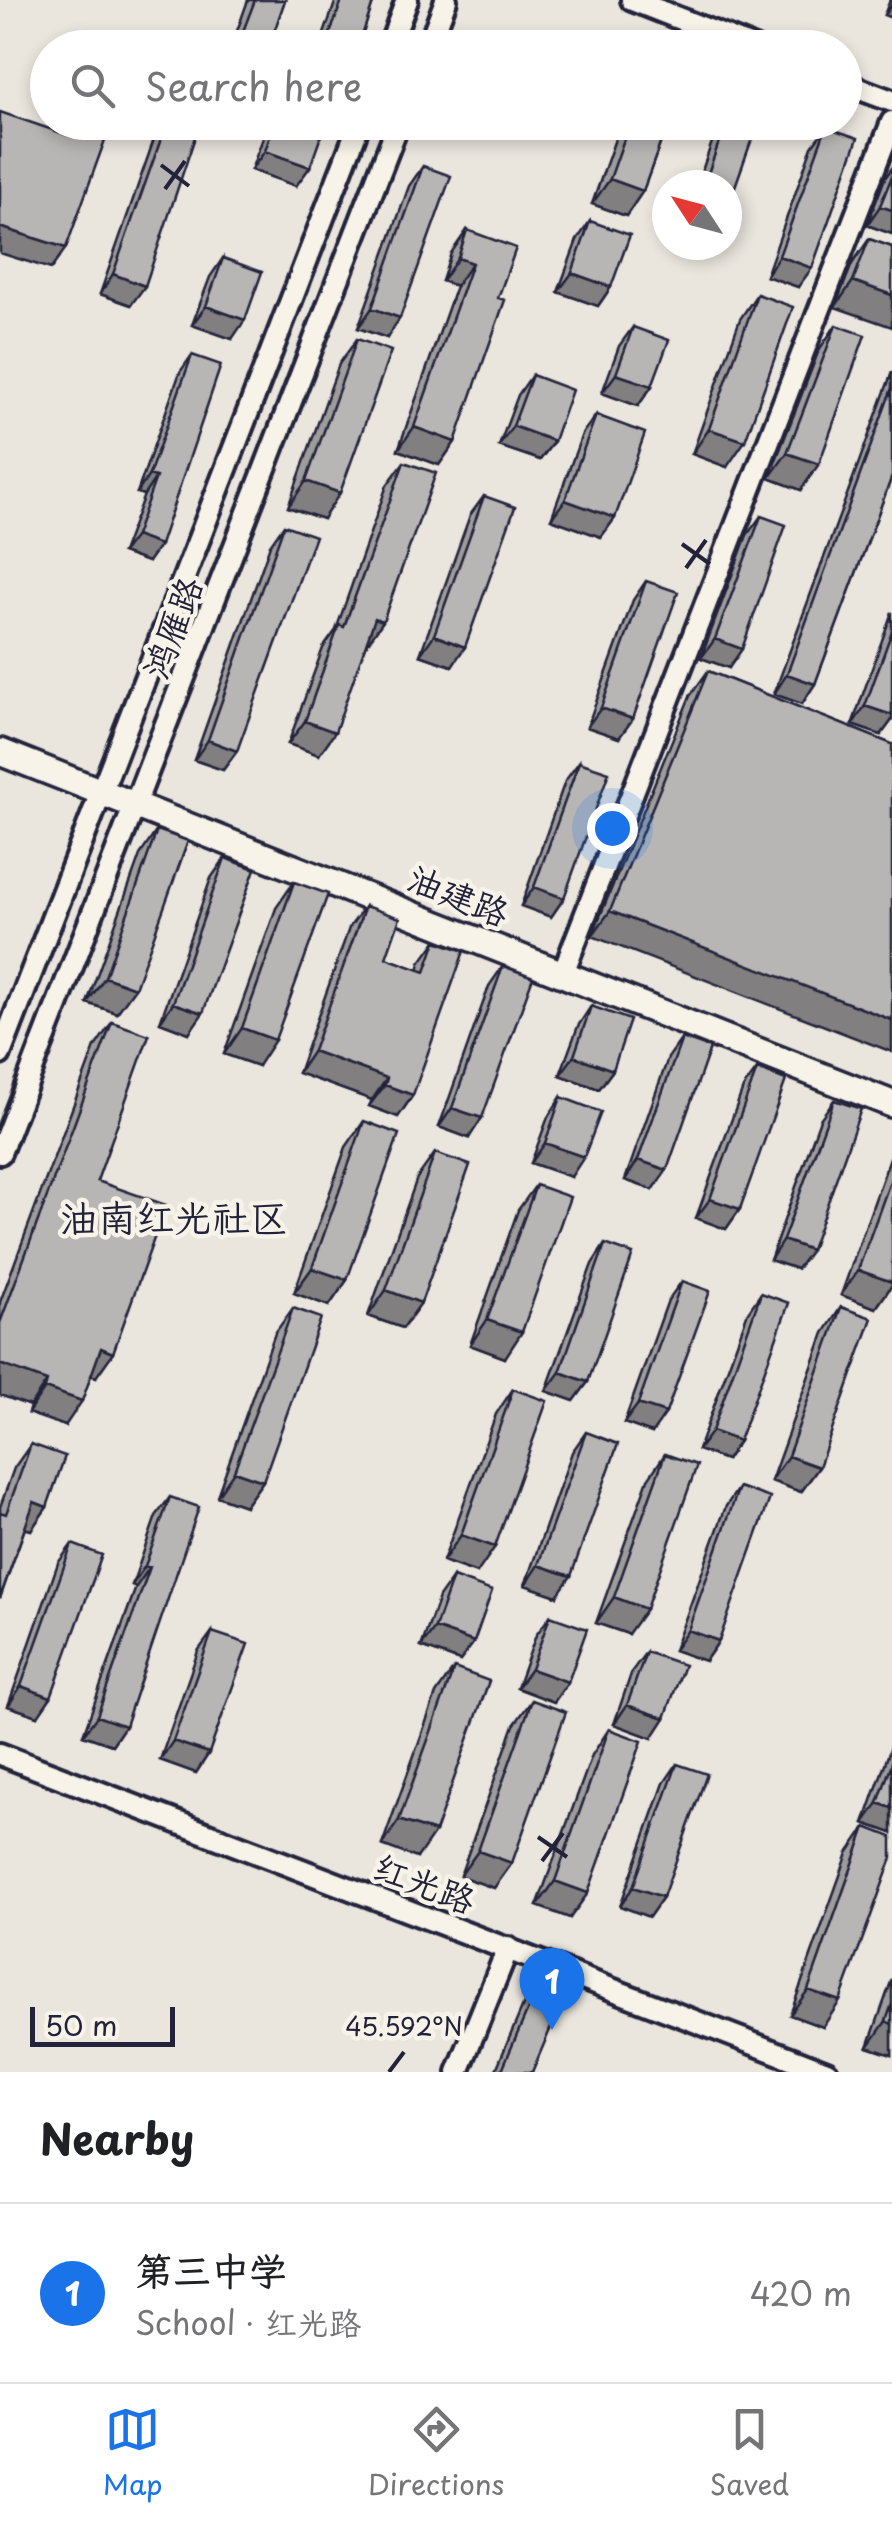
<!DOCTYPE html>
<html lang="en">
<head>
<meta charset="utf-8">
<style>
	:root { --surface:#fff; --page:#f6f6f6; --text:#202124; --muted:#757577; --line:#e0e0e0; --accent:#1a73e8 }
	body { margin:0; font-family:"Playpen Sans","LXGW WenKai TC",sans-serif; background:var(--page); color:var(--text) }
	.compass { position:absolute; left:652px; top:170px; width:90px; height:90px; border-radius:50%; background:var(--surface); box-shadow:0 5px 15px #0003; rotate:306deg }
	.scale { position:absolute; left:30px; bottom:25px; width:145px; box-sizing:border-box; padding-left:10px; border:5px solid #22223b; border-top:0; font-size:28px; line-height:35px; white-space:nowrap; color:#22223b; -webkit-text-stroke:8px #f7f3e8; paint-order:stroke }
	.you { position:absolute; left:612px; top:828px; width:35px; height:35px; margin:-25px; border:8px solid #fff; border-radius:50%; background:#1a73e8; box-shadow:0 0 0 15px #1a73e833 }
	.badge { display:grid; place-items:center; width:65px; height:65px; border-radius:50%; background:var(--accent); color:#fff; font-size:32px; font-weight:700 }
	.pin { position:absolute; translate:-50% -82px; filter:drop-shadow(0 2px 5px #0008) }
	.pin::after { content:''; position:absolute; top:52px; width:35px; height:30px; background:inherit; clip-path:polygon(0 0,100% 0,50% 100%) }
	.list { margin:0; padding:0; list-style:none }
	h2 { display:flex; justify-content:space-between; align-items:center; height:130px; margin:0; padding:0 40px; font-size:42px }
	h2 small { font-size:32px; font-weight:400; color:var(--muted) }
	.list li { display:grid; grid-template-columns:65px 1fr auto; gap:30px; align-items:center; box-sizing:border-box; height:180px; padding:0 40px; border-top:2px solid var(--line) }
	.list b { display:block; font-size:38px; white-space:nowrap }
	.list p { margin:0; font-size:32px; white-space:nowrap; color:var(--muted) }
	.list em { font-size:32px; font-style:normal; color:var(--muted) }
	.icon { flex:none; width:55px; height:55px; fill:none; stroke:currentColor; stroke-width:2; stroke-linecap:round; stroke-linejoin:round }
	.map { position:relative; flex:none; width:892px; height:2072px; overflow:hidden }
	.search { position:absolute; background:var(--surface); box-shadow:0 5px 15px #0003; left:30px; right:30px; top:30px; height:110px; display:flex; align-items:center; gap:25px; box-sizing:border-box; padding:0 35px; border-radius:55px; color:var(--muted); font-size:38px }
	.sheet { height:310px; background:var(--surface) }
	nav { display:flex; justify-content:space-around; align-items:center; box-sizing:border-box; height:140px; border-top:2px solid var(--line); background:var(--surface); font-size:28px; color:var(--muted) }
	nav a { display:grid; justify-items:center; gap:5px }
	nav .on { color:var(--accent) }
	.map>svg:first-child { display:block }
</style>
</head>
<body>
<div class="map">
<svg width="892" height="2072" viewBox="0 0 892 2072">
	<rect width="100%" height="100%" fill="#eae6de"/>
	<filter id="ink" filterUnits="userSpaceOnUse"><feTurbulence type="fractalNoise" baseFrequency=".01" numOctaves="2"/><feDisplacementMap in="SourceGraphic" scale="20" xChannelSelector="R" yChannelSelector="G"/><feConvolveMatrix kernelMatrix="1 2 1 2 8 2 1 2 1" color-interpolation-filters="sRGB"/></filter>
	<g filter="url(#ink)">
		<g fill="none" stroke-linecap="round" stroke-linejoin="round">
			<g stroke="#22223b" stroke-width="28">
				<path id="minor" d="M632,0L754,48
					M389,48L407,0
					M428,48L446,0
					M844,83L892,101
					M563,973L892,122
					M0,1054L360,122
					M0,1153L399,122
					M0,1754L827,2072
					M458,2072L508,1948"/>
			</g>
			<g stroke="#22223b" stroke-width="32">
				<path id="major" d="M0,752L892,1104"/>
			</g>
			<use href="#minor" stroke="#f7f3e8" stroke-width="20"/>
			<use href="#major" stroke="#f7f3e8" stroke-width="25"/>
		</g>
		<path fill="#9e9d9c" stroke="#22223b" stroke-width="2.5" d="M248,0H285L267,48H231Z
			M336,0H374L358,48H319Z
			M890,0H892V18L884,15Z
			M160,122H200L131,305L100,294Z
			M269,122H326L296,186L251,170Z
			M621,122H668L643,191L626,216L592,204Z
			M719,122H758L727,185H697Z
			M826,127L798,287L766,276L812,146Z
			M423,166L387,338L358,328L409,186Z
			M892,168V234L867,225L885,178Z
			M590,221L611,287L598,306L558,292L577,240Z
			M467,230L498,298L455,442L439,465L398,450L456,286L442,281L451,253Z
			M869,239L892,247L835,307L852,264Z
			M223,258L232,339L192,325L210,277Z
			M757,294L727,467L692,454L740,319Z
			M836,325L801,490L769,478L819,350Z
			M633,327L652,386L638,406L602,393L619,346Z
			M357,339L323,519L288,507L339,364Z
			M192,355L148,562L122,553L144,495L137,493L180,372Z
			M892,372V476L815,684L802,704L774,694Z
			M532,375L554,441L540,460L499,446L518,395Z
			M596,415L615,518L601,537L551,519L582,434Z
			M404,462L383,621L366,644L319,755L288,744L323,648L336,630L387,485Z
			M484,496L452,666L420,655L470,515Z
			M761,516L729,668L701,658L747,535Z
			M284,525L237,751L223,770L194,760L270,545Z
			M646,581L619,738L587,727L633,600Z
			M892,612V720L881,735L852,725Z
			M708,671L892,744L592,936L690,696Z
			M579,762L564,898L551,917L521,906L565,781Z
			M157,830L117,1013L87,1003L140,855Z
			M225,858L189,1033L160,1022L211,878Z
			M294,882L258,1066L224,1054L276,908Z
			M365,906L386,958L418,970L420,963L436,941L413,1095L398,1117L369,1106L372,1100L298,1073L349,928Z
			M503,966L469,1138L439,1127L489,986Z
			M591,1006L613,1070L599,1089L560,1075L578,1026Z
			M112,1022L97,1181L96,1377L91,1375L65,1426L28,1413L30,1406L0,1395V1302L95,1047Z
			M682,1038L653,1190L625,1180L668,1058Z
			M757,1069L740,1209L726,1229L696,1218L743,1088Z
			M561,1097L571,1177L531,1163L548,1117Z
			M834,1100L797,1269L770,1260L820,1119Z
			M364,1121L347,1280L329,1306L294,1293L346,1147Z
			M892,1152V1285L876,1308L841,1295Z
			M435,1153L403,1328L368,1316L417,1178Z
			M536,1185L505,1358L470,1345L518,1210Z
			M605,1244L588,1382L574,1401L546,1391L592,1264Z
			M682,1281L652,1433L624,1423L668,1300Z
			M761,1293L739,1441L726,1460L698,1450L748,1312Z
			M841,1307L819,1467L801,1492L771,1481L824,1333Z
			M293,1308L263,1481L245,1506L217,1496L275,1333Z
			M513,1389L477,1573L443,1561L496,1414Z
			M586,1432L557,1596L525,1585L572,1452Z
			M31,1444L47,1507L31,1530L25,1528L0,1598V1507L14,1468Z
			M665,1454L628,1634L596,1623L648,1479Z
			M739,1487L719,1641L705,1661L674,1650L726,1506Z
			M170,1497L125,1726L112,1745L83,1735L136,1587L132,1585L156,1516Z
			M72,1544L38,1716L8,1706L58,1563Z
			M453,1577L474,1642L460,1661L421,1647L439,1597Z
			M550,1616L568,1682L554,1702L517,1688L536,1635Z
			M212,1632L209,1753L196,1773L160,1760L198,1651Z
			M646,1652L652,1738L614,1724L632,1671Z
			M454,1668L417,1858L382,1845L436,1694Z
			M532,1700L512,1863L494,1888L460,1876L514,1725Z
			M609,1729L570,1918L537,1906L592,1755Z
			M892,1744V1833L864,1823Z
			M677,1764L663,1897L649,1917L620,1906L664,1783Z
			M866,1827L823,2027L790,2015L848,1853Z
			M541,1979L532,2072H495L524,2003Z
			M892,1979V2055L868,2047Z"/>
		<path fill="#817f7f" stroke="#22223b" stroke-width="2.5" d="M892,4V18L884,15Z
			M242,34L270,44L267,48H233Z
			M265,151L310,167L296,186L251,170Z
			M610,179L643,191L626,216L592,204Z
			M880,206L892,210V234L867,225Z
			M0,227L66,248L51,269L0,253Z
			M690,245H709L705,251Z
			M779,256L812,268L798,287L766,276Z
			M458,258L472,263L456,286L442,281Z
			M572,273L611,287L598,306L558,292Z
			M113,274L145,286L131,305L100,294Z
			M853,281L892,295V327L835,307Z
			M206,306L245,320L232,339L192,325Z
			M372,308L400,318L387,338L358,328Z
			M616,374L652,386L638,406L602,393Z
			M513,426L554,441L540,460L499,446Z
			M414,427L455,442L439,465L398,450Z
			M709,429L745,441L727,467L692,454Z
			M787,453L819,464L801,490L769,478Z
			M149,475L156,477L144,495L137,493Z
			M306,481L340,493L323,519L288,507Z
			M565,500L615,518L601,537L551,519Z
			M135,536L160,545L148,562L122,553Z
			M375,618L383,621L367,644L359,641Z
			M434,635L465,647L452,666L420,655Z
			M715,639L742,649L729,668L701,658Z
			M787,674L815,684L802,704L774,694Z
			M865,706L892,715V720L881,735L852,725Z
			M601,708L633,719L619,738L587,727Z
			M305,721L335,732L319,755L288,744Z
			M208,740L237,751L223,770L194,760Z
			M534,887L564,898L551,917L521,906Z
			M610,911L892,1020V1052L592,936Z
			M105,977L135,988L117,1013L87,1003Z
			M173,1003L203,1013L189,1033L160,1022Z
			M242,1028L275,1040L258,1066L224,1054Z
			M313,1051L387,1078L372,1100L298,1073Z
			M574,1056L613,1070L599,1089L560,1075Z
			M385,1085L413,1095L398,1117L369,1106Z
			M452,1108L482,1118L469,1138L439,1127Z
			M545,1143L584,1157L571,1177L531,1163Z
			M638,1160L667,1170L653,1190L625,1180Z
			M710,1199L740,1209L726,1229L696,1218Z
			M783,1240L811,1250L797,1269L770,1260Z
			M312,1268L347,1280L329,1306L294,1293Z
			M858,1270L892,1282V1285L876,1308L841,1295Z
			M386,1290L421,1303L403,1328L368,1316Z
			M487,1320L522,1332L505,1358L470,1345Z
			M101,1348L113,1353L96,1377L83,1373Z
			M0,1364L47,1381L30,1406L0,1395Z
			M560,1372L588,1382L574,1401L546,1391Z
			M45,1388L82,1401L65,1426L28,1413Z
			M638,1404L666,1413L652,1433L624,1423Z
			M712,1431L739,1441L726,1460L698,1450Z
			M788,1456L819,1467L801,1492L771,1481Z
			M234,1471L263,1481L245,1506L217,1496Z
			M34,1502L47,1507L31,1530L18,1526Z
			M461,1535L495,1547L477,1573L443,1561Z
			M538,1565L571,1576L557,1596L525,1585Z
			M145,1566L150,1567L136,1587L132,1585Z
			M614,1597L646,1609L628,1634L596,1623Z
			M435,1628L474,1642L460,1661L421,1647Z
			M688,1630L719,1641L705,1661L674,1650Z
			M531,1669L568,1682L554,1702L517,1688Z
			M21,1686L51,1697L38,1716L8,1706Z
			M627,1705L665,1718L652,1738L614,1724Z
			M97,1716L125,1726L112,1745L83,1735Z
			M173,1741L209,1753L196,1773L160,1760Z
			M878,1803L892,1808V1833L864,1823Z
			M399,1820L435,1832L417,1858L382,1845Z
			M478,1851L512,1863L494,1888L460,1876Z
			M555,1881L588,1893L570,1918L537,1906Z
			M633,1887L663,1897L649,1917L620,1906Z
			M808,1990L840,2001L823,2027L790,2015Z
			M886,2021L892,2024V2055L868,2047Z"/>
		<path fill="#b8b6b5" stroke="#22223b" stroke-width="2.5" d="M255,0H285L270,44L242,34Z
			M342,0H374L358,48H325Z
			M660,39L684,48H657Z
			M0,112L70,136L73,129L105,140L66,248L0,227Z
			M167,122H200L145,286L113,274Z
			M275,122H326L310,167L265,151Z
			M630,122H668L643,191L610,179Z
			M726,122H758L727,209V185H704Z
			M826,127L858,138L812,268L779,256Z
			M423,166L451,176L400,318L372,308Z
			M892,176V210L880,206Z
			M590,221L630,235L611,287L572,273Z
			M467,230L516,248L498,298L505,300L455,442L414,427L472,263L458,258Z
			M869,239L892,247V295L853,281Z
			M223,258L262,272L245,320L206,306Z
			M757,294L793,307L745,441L709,429Z
			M836,325L865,335L819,464L787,453Z
			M633,327L669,340L652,386L616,374Z
			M357,339L391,351L340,493L306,481Z
			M192,355L221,365L160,545L135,536L156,477L149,475Z
			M532,375L572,390L554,441L513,426Z
			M892,388V476L815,684L787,674Z
			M596,415L645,433L615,518L565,500Z
			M404,462L436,473L383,621L375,618L335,732L305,721L339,625L344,627Z
			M484,496L515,507L465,647L434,635Z
			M761,516L786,525L742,649L715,639Z
			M284,525L315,536L237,751L208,740Z
			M646,581L678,592L633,719L601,708Z
			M892,631V715L865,706Z
			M708,671L892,744V1020L610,911Z
			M579,762L609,772L564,898L534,887Z
			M157,830L188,841L135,988L105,977Z
			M225,858L255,869L203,1013L173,1003Z
			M294,882L328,894L275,1040L242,1028Z
			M365,906L400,918L386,958L425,972L436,941L464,951L413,1095L385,1085L387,1078L313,1051Z
			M503,966L533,977L482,1118L452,1108Z
			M591,1006L630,1020L613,1070L574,1056Z
			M112,1022L149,1035L97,1181L166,1205L113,1353L101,1348L82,1401L45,1388L47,1381L0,1364V1323Z
			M682,1038L710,1048L667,1170L638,1160Z
			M757,1069L786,1080L740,1209L710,1199Z
			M561,1097L601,1112L584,1157L545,1143Z
			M834,1100L861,1109L811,1250L783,1240Z
			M364,1121L399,1134L347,1280L312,1268Z
			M435,1153L470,1165L421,1303L386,1290Z
			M892,1176V1282L858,1270Z
			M536,1185L570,1197L522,1332L487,1320Z
			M605,1244L633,1254L588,1382L560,1372Z
			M682,1281L710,1291L666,1413L638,1404Z
			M761,1293L789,1303L739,1441L712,1431Z
			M841,1307L872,1318L819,1467L788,1456Z
			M293,1308L321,1318L263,1481L234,1471Z
			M513,1389L547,1401L495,1547L461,1535Z
			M586,1432L618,1444L571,1576L538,1565Z
			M31,1444L65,1456L47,1507L34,1502L0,1598V1512L6,1514Z
			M665,1454L697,1465L646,1609L614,1597Z
			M739,1487L770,1498L719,1641L688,1630Z
			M170,1497L199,1507L125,1726L97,1716L150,1567L145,1566Z
			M72,1544L102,1555L51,1697L21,1686Z
			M453,1577L492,1591L474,1642L435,1628Z
			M550,1616L587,1629L568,1682L531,1669Z
			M212,1632L248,1644L209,1753L173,1741Z
			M646,1652L684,1665L665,1718L627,1705Z
			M454,1668L489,1681L435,1832L399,1820Z
			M532,1700L566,1712L512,1863L478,1851Z
			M609,1729L642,1741L588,1893L555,1881Z
			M892,1763V1808L878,1803Z
			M677,1764L707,1774L663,1897L633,1887Z
			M866,1827L892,1837V1858L840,2001L808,1990Z
			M541,1979L567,1990L532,2072H501Z
			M892,2004V2024L886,2021Z"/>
	</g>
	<path fill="none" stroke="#22223b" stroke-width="4" d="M161,165L189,186M165,189L185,161M682,544L710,564M686,568L706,540M538,1837L567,1857M542,1861L563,1833M389,2072L404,2052"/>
	<g text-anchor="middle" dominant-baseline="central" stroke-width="9" stroke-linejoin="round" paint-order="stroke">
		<g font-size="35" fill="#22223b" stroke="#f7f3e8">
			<text transform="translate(171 627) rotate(-69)">鸿雁路</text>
			<text transform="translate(459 894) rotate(22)">油建路</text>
			<text transform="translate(425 1882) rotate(21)">红光路</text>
		</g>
		<g font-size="38" fill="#22223b" stroke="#f7f3e8">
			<text x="174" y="1216">油南红光社区</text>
		</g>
	</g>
	<g font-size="25" text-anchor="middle" fill="#22223b" stroke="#f7f3e8" stroke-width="9" stroke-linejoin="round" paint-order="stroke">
		<text x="404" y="2036">45.592°N</text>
	</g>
</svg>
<svg class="compass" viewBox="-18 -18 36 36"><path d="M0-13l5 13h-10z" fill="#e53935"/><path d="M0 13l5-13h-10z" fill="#757577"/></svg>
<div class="scale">50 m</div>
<div class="you"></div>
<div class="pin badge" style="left:552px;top:2030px">1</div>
<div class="search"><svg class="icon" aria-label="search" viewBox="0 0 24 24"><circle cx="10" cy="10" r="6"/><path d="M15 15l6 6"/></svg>Search here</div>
</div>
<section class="sheet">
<h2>Nearby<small></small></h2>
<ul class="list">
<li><span class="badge">1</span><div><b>第三中学</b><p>School · 红光路</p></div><em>420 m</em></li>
</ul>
</section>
<nav>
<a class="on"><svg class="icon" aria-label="map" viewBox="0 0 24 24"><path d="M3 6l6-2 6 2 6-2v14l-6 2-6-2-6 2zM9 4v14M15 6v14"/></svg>Map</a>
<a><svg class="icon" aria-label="directions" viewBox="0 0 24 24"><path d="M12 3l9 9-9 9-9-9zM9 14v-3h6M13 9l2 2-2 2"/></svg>Directions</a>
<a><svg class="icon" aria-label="saved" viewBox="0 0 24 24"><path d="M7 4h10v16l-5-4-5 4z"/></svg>Saved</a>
</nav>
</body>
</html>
